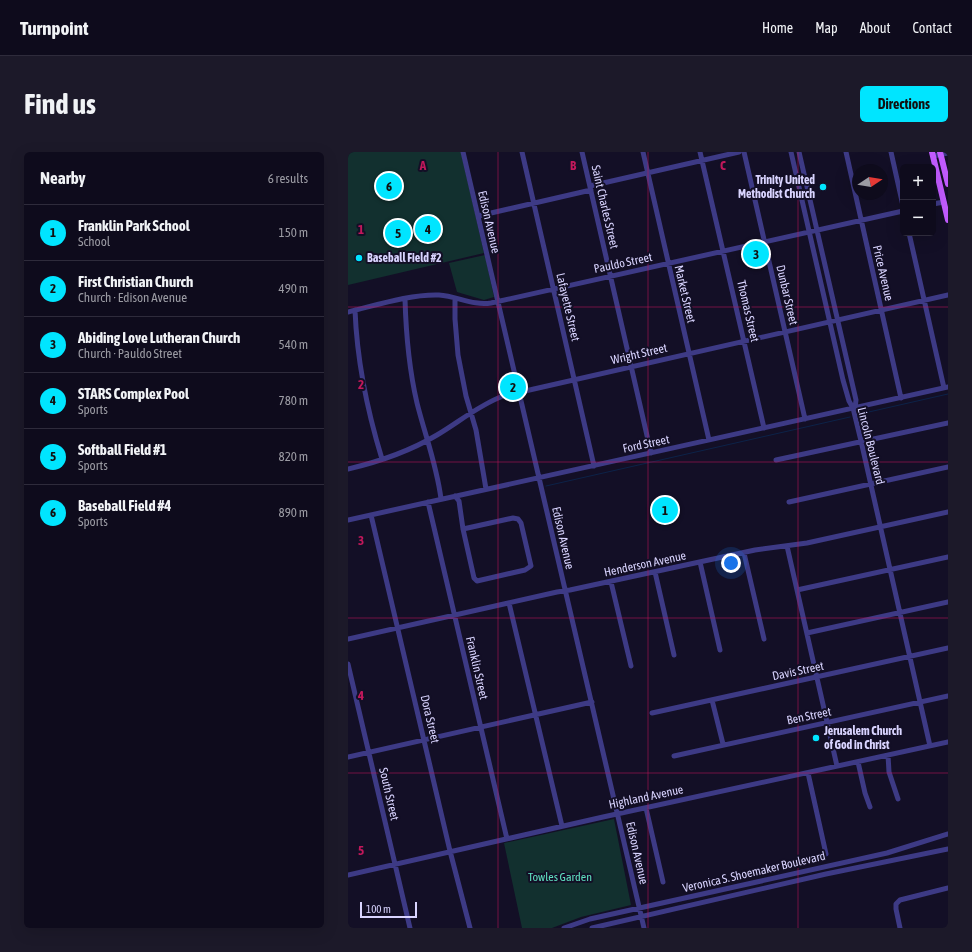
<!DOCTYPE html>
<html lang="en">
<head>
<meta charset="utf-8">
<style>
	:root { --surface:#0e0b1c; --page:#1c1929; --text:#f1f3f6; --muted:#9b9ba3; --line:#2e2b3b; --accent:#00e5ff }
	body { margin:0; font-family:"Asap Condensed",sans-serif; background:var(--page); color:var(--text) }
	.controls { position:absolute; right:12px; top:12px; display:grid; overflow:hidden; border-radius:6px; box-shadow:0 4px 16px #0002 }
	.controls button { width:36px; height:36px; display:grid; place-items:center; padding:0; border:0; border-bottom:1px solid var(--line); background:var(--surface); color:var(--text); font:20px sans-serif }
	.compass { position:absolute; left:504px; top:12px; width:36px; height:36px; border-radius:50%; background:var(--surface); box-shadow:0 4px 16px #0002; rotate:78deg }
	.scale { position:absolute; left:12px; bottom:10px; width:57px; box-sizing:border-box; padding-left:4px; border:2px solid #d9d4ff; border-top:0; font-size:11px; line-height:14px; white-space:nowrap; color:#d9d4ff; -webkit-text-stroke:3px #130f26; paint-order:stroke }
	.you { position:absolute; left:383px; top:411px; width:14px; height:14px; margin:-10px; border:3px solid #fff; border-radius:50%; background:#1a73e8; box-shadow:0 0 0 6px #1a73e833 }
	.badge { display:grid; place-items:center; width:26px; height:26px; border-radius:50%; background:var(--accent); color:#111; font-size:13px; font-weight:700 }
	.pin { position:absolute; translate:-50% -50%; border:2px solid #fff; box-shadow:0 1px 4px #0006 }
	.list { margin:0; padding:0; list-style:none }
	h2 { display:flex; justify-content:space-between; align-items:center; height:52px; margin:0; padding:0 16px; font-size:17px }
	h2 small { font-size:13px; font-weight:400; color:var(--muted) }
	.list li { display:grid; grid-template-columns:26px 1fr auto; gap:12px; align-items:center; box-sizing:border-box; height:56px; padding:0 16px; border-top:1px solid var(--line) }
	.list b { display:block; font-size:15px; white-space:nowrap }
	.list p { margin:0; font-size:13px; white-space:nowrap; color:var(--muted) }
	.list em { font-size:13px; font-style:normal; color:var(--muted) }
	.map { position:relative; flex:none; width:600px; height:776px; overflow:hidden; border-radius:6px }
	header { display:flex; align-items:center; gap:24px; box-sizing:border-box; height:56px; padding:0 20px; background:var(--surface); border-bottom:1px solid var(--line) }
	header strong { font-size:19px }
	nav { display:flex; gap:22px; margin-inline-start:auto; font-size:14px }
	.intro { display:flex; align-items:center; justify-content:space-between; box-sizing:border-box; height:96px; padding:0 24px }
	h1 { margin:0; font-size:28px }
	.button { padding:10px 18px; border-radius:6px; background:var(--accent); color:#111; font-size:14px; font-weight:700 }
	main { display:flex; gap:24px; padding:0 24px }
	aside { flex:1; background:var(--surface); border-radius:6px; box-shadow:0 4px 16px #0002 }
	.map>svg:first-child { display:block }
</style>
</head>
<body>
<header>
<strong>Turnpoint</strong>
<nav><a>Home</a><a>Map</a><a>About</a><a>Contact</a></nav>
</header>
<div class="intro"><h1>Find us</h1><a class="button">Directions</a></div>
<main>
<aside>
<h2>Nearby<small>6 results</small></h2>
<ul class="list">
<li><span class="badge">1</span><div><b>Franklin Park School</b><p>School</p></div><em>150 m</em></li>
<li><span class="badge">2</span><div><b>First Christian Church</b><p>Church · Edison Avenue</p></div><em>490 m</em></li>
<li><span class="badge">3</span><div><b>Abiding Love Lutheran Church</b><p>Church · Pauldo Street</p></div><em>540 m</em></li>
<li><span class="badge">4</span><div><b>STARS Complex Pool</b><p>Sports</p></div><em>780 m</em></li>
<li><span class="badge">5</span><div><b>Softball Field #1</b><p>Sports</p></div><em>820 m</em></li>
<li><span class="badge">6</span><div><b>Baseball Field #4</b><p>Sports</p></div><em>890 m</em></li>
</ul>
</aside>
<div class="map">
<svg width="600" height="776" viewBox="0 0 600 776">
	<rect width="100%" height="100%" fill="#130f26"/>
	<path fill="#12302f" d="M0,0H113L136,101L0,133Z
		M137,103L146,145L136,148L109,140L101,111Z
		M266,667L283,753L233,765L204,776H174L156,691Z"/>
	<path fill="#0c2248" d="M84,72L86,81H89L90,84L77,87L75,74Z"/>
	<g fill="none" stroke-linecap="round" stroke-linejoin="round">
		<path stroke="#0c2248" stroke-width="1" d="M512,262L600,242
			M198,334L502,265"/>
		<path stroke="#3d3a85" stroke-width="5" d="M115,0L296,776
			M174,0L246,314
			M234,0L303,301
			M295,0L361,288
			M352,0L416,276
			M396,0L457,267
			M443,0L495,228L501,249L505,256L513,289L582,594
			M451,0L508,248L507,256
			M498,0L553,246
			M543,0L555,54
			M585,4L600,1
			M242,34L391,0
			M585,52L596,50
			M130,64L243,38
			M561,81L596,236
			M107,146V167L110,203L118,244L128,278L138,337
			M57,147C58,182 61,217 69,251C77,283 89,314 93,347
			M7,158C9,210 19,258 34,307
			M0,160C29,153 62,142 91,143C109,144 125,154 143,151L555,59
			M428,308L600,271
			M0,317C30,310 62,299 89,283C111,270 131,253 155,244L600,143
			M107,344L111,349L115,377
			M80,350L159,687
			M441,350L600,315
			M23,363L102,699L122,776
			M165,366L170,367L173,371L183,414L177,418L129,429L126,426L115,377Z
			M0,368L600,235
			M439,394L489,614
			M396,401L416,487
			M352,410L372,498
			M307,420L326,503
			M263,430L283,514
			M449,438L600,405
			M161,451L214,674
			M459,481L600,450
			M0,487L209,440L222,438L407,398L459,391L600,360
			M0,512L62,776
			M364,548L375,592
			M304,561L600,496
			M540,603L541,620L550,647
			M326,604L600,544
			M0,605L244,550
			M510,610L517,641L522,655
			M460,621L478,702
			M298,656L315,730
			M0,723L255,665L600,590
			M216,776L242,767L539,701L600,682
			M244,776L478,722L600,697
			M552,776L548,757V752L552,748L600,736"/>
		<path stroke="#c25bff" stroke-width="6" d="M584,0L600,68
			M592,0L600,32"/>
	</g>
	<path fill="none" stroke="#c2185b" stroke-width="1" stroke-opacity="0.55" d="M150,0V776M300,0V776M450,0V776M0,155H600M0,310H600M0,466H600M0,621H600"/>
	<g fill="#00e5ff" stroke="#130f26" stroke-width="1.5">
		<circle cx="475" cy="35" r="4"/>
		<circle cx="11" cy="106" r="4"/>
		<circle cx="468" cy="586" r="4"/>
	</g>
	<g text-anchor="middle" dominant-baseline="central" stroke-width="4" stroke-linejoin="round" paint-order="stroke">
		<g font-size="12" font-weight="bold" fill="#d9d4ff" stroke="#130f26" text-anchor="start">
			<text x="467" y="28" text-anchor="end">Trinity United<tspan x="467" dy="14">Methodist Church</tspan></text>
			<text x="19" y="106">Baseball Field #2</text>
			<text x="476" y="579">Jerusalem Church<tspan x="476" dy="14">of God in Christ</tspan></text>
		</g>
		<g font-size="12" fill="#d9d4ff" stroke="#130f26">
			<text transform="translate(257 55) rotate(77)">Saint Charles Street</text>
			<text transform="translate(141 70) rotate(77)">Edison Avenue</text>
			<text transform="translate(275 111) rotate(-12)">Pauldo Street</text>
			<text transform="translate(535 121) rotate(77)">Price Avenue</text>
			<text transform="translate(337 142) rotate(77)">Market Street</text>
			<text transform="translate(439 143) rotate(77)">Dunbar Street</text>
			<text transform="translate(220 155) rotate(77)">Lafayette Street</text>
			<text transform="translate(400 159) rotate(77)">Thomas Street</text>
			<text transform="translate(291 202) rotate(-13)">Wright Street</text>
			<text transform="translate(298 292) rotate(-12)">Ford Street</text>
			<text transform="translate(523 294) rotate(76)">Lincoln Boulevard</text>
			<text transform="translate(215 386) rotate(77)">Edison Avenue</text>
			<text transform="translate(297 412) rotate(-12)">Henderson Avenue</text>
			<text transform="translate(129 516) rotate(77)">Franklin Street</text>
			<text transform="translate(450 519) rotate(-12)">Davis Street</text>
			<text transform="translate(461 564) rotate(-12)">Ben Street</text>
			<text transform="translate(82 567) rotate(77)">Dora Street</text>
			<text transform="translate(41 642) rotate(77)">South Street</text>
			<text transform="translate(298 645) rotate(-12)">Highland Avenue</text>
			<text transform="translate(289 701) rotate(77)">Edison Avenue</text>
			<text transform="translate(406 720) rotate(-13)">Veronica S. Shoemaker Boulevard</text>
		</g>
		<g font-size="12" fill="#5fe0c0" stroke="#130f26">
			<text x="212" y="725">Towles Garden</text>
		</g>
	</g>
	<g font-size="13" text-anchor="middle" font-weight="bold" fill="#c2185b" stroke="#130f26" stroke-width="4" stroke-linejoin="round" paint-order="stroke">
		<text x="75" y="18">A</text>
		<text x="225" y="18">B</text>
		<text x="375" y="18">C</text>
		<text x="13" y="82">1</text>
		<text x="13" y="237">2</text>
		<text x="13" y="393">3</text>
		<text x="13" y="548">4</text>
		<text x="13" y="703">5</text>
	</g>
</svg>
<div class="controls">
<button>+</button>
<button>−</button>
</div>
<svg class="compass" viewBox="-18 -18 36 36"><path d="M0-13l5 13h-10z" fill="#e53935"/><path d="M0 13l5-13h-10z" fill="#9b9ba3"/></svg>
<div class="scale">100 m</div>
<div class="you"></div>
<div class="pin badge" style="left:317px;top:358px">1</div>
<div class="pin badge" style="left:165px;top:235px">2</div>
<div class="pin badge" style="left:408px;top:102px">3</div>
<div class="pin badge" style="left:80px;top:77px">4</div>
<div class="pin badge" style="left:50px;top:81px">5</div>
<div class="pin badge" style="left:41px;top:34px">6</div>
</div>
</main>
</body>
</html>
